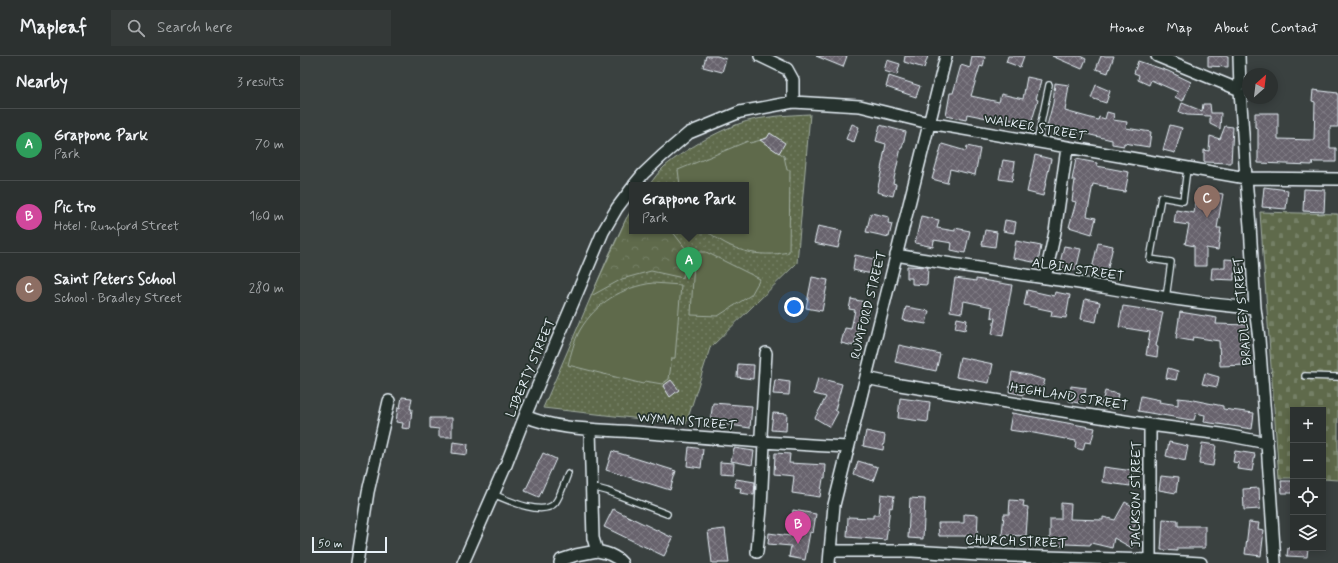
<!DOCTYPE html>
<html lang="en">
<head>
<meta charset="utf-8">
<style>
	:root { --surface:#2c3130; --page:#343938; --text:#f1f3f6; --muted:#a6a9ab; --line:#484c4c; --accent:#8abfa5 }
	body { margin:0; font-family:Mynerve,sans-serif; background:var(--page); color:var(--text) }
	.controls { position:absolute; right:12px; bottom:12px; display:grid; overflow:hidden; border-radius:0px; box-shadow:0 2px 10px #0003 }
	.controls button { width:36px; height:36px; display:grid; place-items:center; padding:0; border:0; border-bottom:1px solid var(--line); background:var(--surface); color:var(--text); font:20px sans-serif }
	.compass { position:absolute; left:942px; top:12px; width:36px; height:36px; border-radius:50%; background:var(--surface); box-shadow:0 2px 10px #0003; rotate:28deg }
	.scale { position:absolute; left:12px; bottom:10px; width:75px; box-sizing:border-box; padding-left:4px; border:2px solid #e8f1f8; border-top:0; font-size:11px; line-height:14px; white-space:nowrap; color:#e8f1f8; -webkit-text-stroke:3px #26332d; paint-order:stroke }
	.you { position:absolute; left:494px; top:251px; width:14px; height:14px; margin:-10px; border:3px solid #fff; border-radius:50%; background:#1a73e8; box-shadow:0 0 0 6px #1a73e833 }
	.badge { display:grid; place-items:center; width:26px; height:26px; border-radius:50%; background:var(--accent); color:#fff; font-size:13px; font-weight:700 }
	.pin { position:absolute; translate:-50% -33px; filter:drop-shadow(0 1px 2px #0008) }
	.pin::after { content:''; position:absolute; top:21px; width:14px; height:12px; background:inherit; clip-path:polygon(0 0,100% 0,50% 100%) }
	.popup { position:absolute; left:329px; top:126px; width:120px; height:52px; box-sizing:border-box; display:grid; place-content:center; border-radius:0px; background:var(--surface); filter:drop-shadow(0 1px 3px #0005); font-size:13px; white-space:nowrap; color:var(--muted) }
	.popup b { font-size:15px; color:var(--text) }
	.popup::after { content:''; position:absolute; left:50%; top:100%; margin-left:-8px; border:8px solid transparent; border-top-color:var(--surface) }
	.list { margin:0; padding:0; list-style:none }
	h2 { display:flex; justify-content:space-between; align-items:center; height:52px; margin:0; padding:0 16px; font-size:17px }
	h2 small { font-size:13px; font-weight:400; color:var(--muted) }
	.list li { display:grid; grid-template-columns:26px 1fr auto; gap:12px; align-items:center; box-sizing:border-box; height:72px; padding:0 16px; border-top:1px solid var(--line) }
	.list b { display:block; font-size:15px; white-space:nowrap }
	.list p { margin:0; font-size:13px; white-space:nowrap; color:var(--muted) }
	.list em { font-size:13px; font-style:normal; color:var(--muted) }
	.icon { flex:none; width:22px; height:22px; fill:none; stroke:currentColor; stroke-width:2; stroke-linecap:round; stroke-linejoin:round }
	.map { position:relative; flex:none; width:1038px; height:507px; overflow:hidden }
	header { display:flex; align-items:center; gap:24px; box-sizing:border-box; height:56px; padding:0 20px; background:var(--surface); border-bottom:1px solid var(--line) }
	header strong { font-size:19px }
	nav { display:flex; gap:22px; margin-inline-start:auto; font-size:14px }
	.search { width:280px; height:36px; background:var(--page); display:flex; align-items:center; gap:10px; box-sizing:border-box; padding:0 14px; border-radius:0px; color:var(--muted); font-size:15px }
	main { display:flex }
	aside { flex:1; background:var(--surface) }
	.map>svg:first-child { display:block }
</style>
</head>
<body>
<header>
<strong>Mapleaf</strong>
<div class="search"><svg class="icon" aria-label="search" viewBox="0 0 24 24"><circle cx="10" cy="10" r="6"/><path d="M15 15l6 6"/></svg>Search here</div>
<nav><a>Home</a><a>Map</a><a>About</a><a>Contact</a></nav>
</header>
<main>
<aside>
<h2>Nearby<small>3 results</small></h2>
<ul class="list">
<li><span class="badge" style="background:#2e9e5b">A</span><div><b>Grappone Park</b><p>Park</p></div><em>70 m</em></li>
<li><span class="badge" style="background:#d1479c">B</span><div><b>Pic tro</b><p>Hotel · Rumford Street</p></div><em>160 m</em></li>
<li><span class="badge" style="background:#8d6e63">C</span><div><b>Saint Peters School</b><p>School · Bradley Street</p></div><em>280 m</em></li>
</ul>
</aside>
<div class="map">
<svg width="1038" height="507" viewBox="0 0 1038 507">
	<defs>
		<pattern id="grass-dots" width="8" height="8" patternUnits="userSpaceOnUse"><rect width="8" height="8" fill="#5e6a4b"/><path d="M2 2h.1M6 6h.1" fill="none" stroke="#758066" stroke-width="1.8" stroke-linecap="round"/></pattern>
		<pattern id="forest-crowns" width="20" height="18" patternUnits="userSpaceOnUse"><rect width="20" height="18" fill="#5e6a4b"/><path d="M2 6a3 3 0 1 1 6 0M12 15a3 3 0 1 1 6 0" fill="none" stroke="#758066"/></pattern>
		<pattern id="cemetery-stones" width="16" height="16" patternUnits="userSpaceOnUse"><rect width="16" height="16" fill="#5e6a4b"/><path d="M2 7V4a2 2 0 0 1 4 0v3zM10 15v-3a2 2 0 0 1 4 0v3z" fill="#758066"/></pattern>
		<pattern id="building-cross-hatch" width="8" height="8" patternUnits="userSpaceOnUse"><rect width="8" height="8" fill="#68636d"/><path d="M0 0l8 8M0 8l8-8" fill="none" stroke="#7e7a83"/></pattern>
	</defs>
	<rect width="100%" height="100%" fill="#3a4140"/>
	<filter id="ink" filterUnits="userSpaceOnUse"><feTurbulence type="fractalNoise" baseFrequency=".025" numOctaves="2"/><feDisplacementMap in="SourceGraphic" scale="8" xChannelSelector="R" yChannelSelector="G"/><feConvolveMatrix kernelMatrix="1 2 1 2 8 2 1 2 1" color-interpolation-filters="sRGB"/></filter>
	<g filter="url(#ink)">
		<path fill="url(#grass-dots)" stroke="#a3aea2" d="M510,58L497,207L410,292L386,368L243,352L308,201L326,163L332,153V175H446V129H349C354,123 359,115 365,110C386,93 425,70 452,64C471,60 490,59 510,58Z"/>
		<path fill="url(#forest-crowns)" stroke="#a3aea2" d="M331,155H332V175H372L386,193V208L383,222L351,215L322,223L291,240L326,163Z"/>
		<path fill="url(#cemetery-stones)" stroke="#a3aea2" d="M960,156L1038,158V424L1023,423V354H993V422H979Z"/>
		<path fill="#5e6a4b" stroke="#a3aea2" d="M461,84L484,100L487,114H490L489,196C457,202 432,195 407,175H446V129H380L378,114L448,85L450,87Z
			M400,196H406L460,223L451,239L418,260L391,259L394,203H396L397,198Z
			M353,227L381,229L375,302H372L369,323L362,328L345,325L343,328L268,309C271,298 274,285 280,274C296,247 322,231 353,227Z"/>
		<path fill="url(#building-cross-hatch)" stroke="#e8f1f8" d="M406,0H417L426,3L422,16L403,11Z
			M516,0H547L543,11Z
			M605,0H628L624,12L604,6Z
			M672,0L685,1L683,11L680,10L671,40L699,46L701,38L723,43L727,21L741,24L736,43L738,44L731,68L693,60L692,63L667,58L666,64L646,60L650,37H653L661,9L670,12Z
			M708,0H724L720,11L706,6Z
			M752,0H780L786,3L782,13Z
			M801,0H814L808,17L796,13Z
			M908,0H928V11L908,10Z
			M587,4L600,8L597,19L584,15Z
			M838,5L868,15L891,26L883,45L875,41L878,36L851,24L849,29L838,24L839,19L834,17Z
			M589,20L620,30L616,41L586,31Z
			M755,27L769,29L765,55L798,64L799,61L805,63L807,56L814,58L813,64L827,66L826,72L851,76L849,91L824,87V90L812,88V84L761,72L760,73L747,70L753,47Z
			M796,29L810,35L806,47L791,42Z
			M1013,34L1038,37V71H1030V92H1036V106H1013L1012,109L958,107V72L955,71V57H978V83L1014,84L1015,46L1012,45Z
			M882,47L902,55L903,48H910L911,57H921L920,73L910,68V60L887,59L879,56Z
			M552,68L559,71L554,86L546,83Z
			M580,69L606,76L602,92H601L593,127L596,128L593,140L577,136L582,113H581L586,88L576,85Z
			M870,69L882,72L875,97L863,94Z
			M925,70L933,71L931,107L904,106V94L909,95L910,80L920,83Z
			M470,77L485,87L479,97L460,84L467,82Z
			M642,88L666,95L667,90L680,93L675,119L650,113L647,127L632,123Z
			M735,99L751,103L743,140L727,136Z
			M776,103L797,107V110L829,116L825,136L807,133L808,131L793,128L787,160L796,162L792,178L769,171L776,146L772,145L775,124H772Z
			M703,104L715,106L712,125L699,123Z
			M964,131L988,134L986,153L962,151Z
			M898,133L923,138L917,172H921L918,194L906,192V210H894V190L885,188L889,169L874,167L876,154L894,157Z
			M1004,133L1025,134L1024,156L1003,155Z
			M571,157L589,161L588,167L592,168L589,181L566,176Z
			M621,160L639,164L637,172L655,175V172L670,175L665,197L651,194L652,187L634,184L633,191L615,187Z
			M705,164L716,166L714,177L703,175Z
			M518,170L542,175L538,192L514,187Z
			M685,174L697,176L695,191L682,189Z
			M716,185L741,190L738,207L713,202Z
			M798,187L813,190L807,216L792,213Z
			M764,190L781,193L776,214L759,211Z
			M555,199L575,203L572,218L553,214Z
			M925,203L940,204V217H934V224L911,223L912,212H925Z
			M607,210L628,211L627,229L612,228V222H607Z
			M512,221L528,224L522,255L506,252Z
			M655,222L676,225V223L712,229L703,280L692,278L695,262L691,261L692,251L664,245L662,257L650,255Z
			M727,234L754,240L755,236L770,239L766,262L751,260L752,255L724,249Z
			M551,243L570,247L567,262L561,261L554,290L541,287L545,272L551,273L555,254L549,253Z
			M785,243L800,246L796,266L781,263Z
			M823,250L863,256L856,290L858,291L857,301L846,299L850,276L819,271Z
			M606,251L629,255L626,268L603,264Z
			M880,256L917,262L916,268L948,269V290H946L947,309L920,310L919,285L893,281L892,285L876,282Z
			M657,262L667,264L665,274L655,272Z
			M599,289L640,298L636,315L595,306Z
			M660,301L693,308L689,327L656,321Z
			M438,308L454,309L453,323L437,321Z
			M868,312L878,315L876,324L866,322Z
			M712,316L728,319L745,324L741,337L725,332L724,339L709,336Z
			M905,317L919,321L917,331L902,328Z
			M518,322L542,328L535,354L538,356L530,371L515,362L526,341L514,338Z
			M371,324L379,334L370,341L363,330Z
			M475,324L490,326L489,339L473,338Z
			M771,330L786,332L783,348L769,345Z
			M805,335L818,338L814,353L801,350Z
			M841,340L860,344L859,346L878,349V342L888,343L923,350V353L954,357L952,373L904,366L905,359L896,357L894,364H891L838,355Z
			M102,341L112,342L110,353H112L110,373L102,372L103,367L96,366L98,351L100,352Z
			M600,342L630,346L628,366L598,362Z
			M413,347L452,350L450,372L410,366Z
			M473,357L487,358L486,375L471,374Z
			M712,357L795,372L791,387L785,386L783,394L775,392L776,385L723,375V376L709,374Z
			M130,362H152V381H139V373L130,372Z
			M566,375L585,379L583,394L563,390Z
			M153,386L168,388L167,399L152,397Z
			M869,386L888,390L885,405L866,400Z
			M902,387L916,389L913,410L899,408Z
			M389,391L403,393L401,412L387,410Z
			M434,392L454,395L452,409L431,405Z
			M312,395L376,415L370,434L306,414Z
			M935,395L955,398L952,415L938,413L939,407L933,406Z
			M243,397L256,403L239,441L225,435Z
			M475,397L490,398L489,407L526,409L525,423H523L520,441L492,437L494,420L474,418Z
			M558,405L578,411L573,425L554,418Z
			M420,406L434,407L433,418L420,417Z
			M804,411L833,415L830,430L802,426Z
			M861,420L878,422L876,437L859,434Z
			M436,423L455,426L454,439L440,437L441,432L435,431Z
			M981,425H993V437H982Z
			M959,432L960,453L944,454L943,433Z
			M581,438L594,440L592,452L590,451L586,484L547,481L548,461L573,462V459H579Z
			M610,442L625,443L623,483L608,482Z
			M710,444L724,445L723,450L728,451L726,480L702,479L704,458H709Z
			M825,446L842,455L833,473L840,477L832,492L814,482L812,492L791,487L790,489L765,488V490L750,489V463H761V447L771,448L770,463L803,464V461L815,464Z
			M313,453L373,482L364,500L304,471Z
			M493,454L516,458L513,477L510,476L505,504L489,501L491,490L468,488L469,477L490,480Z
			M664,458L678,459L677,481L663,480H639L638,467H664Z
			M863,463L878,464V470H905V492H877V495L861,494Z
			M949,466L959,467L958,473L964,474L961,500L945,498Z
			M425,473L429,507H412L408,475Z
			M988,492H1008L1007,501L987,500Z"/>
		<g fill="none" stroke-linecap="round" stroke-linejoin="round">
			<g stroke="#e8f1f8" stroke-width="8">
				<path id="service" d="M737,86L749,29
					M866,242L871,206L850,203L861,141L883,145L887,113
					M1005,320L1038,321
					M292,431L307,435L367,458
					M193,438C207,444 243,461 255,447C261,439 264,427 268,418"/>
			</g>
			<g stroke="#e8f1f8" stroke-width="14">
				<path id="minor" d="M460,0L487,13L493,24V46
					M857,0L940,34
					M939,0L940,34L946,122L950,170L955,252L959,283L967,387L975,507
					M334,129L343,118L362,100L389,77L440,56L493,46L560,50L629,67L946,122L1038,123
					M596,199C655,209 714,217 773,226C833,236 894,248 955,252
					M745,222L755,176L767,92
					M566,322L600,329L850,369L921,378L967,387
					M225,360C260,375 299,373 336,376C407,382 478,388 548,391
					M290,374L293,482L297,495C306,497 315,499 322,507
					M530,495H612L679,499L850,504L901,507
					M457,496L461,452L464,387L461,379L466,297
					M57,507L68,436L89,345
					M163,507L206,409L225,360L303,176L317,152L332,132
					M260,507L261,504L276,499L297,495
					M529,507L534,449L646,0
					M850,507V369"/>
			</g>
			<use href="#service" stroke="#26332d" stroke-width="5.5"/>
			<use href="#minor" stroke="#26332d" stroke-width="11"/>
		</g>
	</g>
	<g text-anchor="middle" dominant-baseline="central" stroke-width="3.5" stroke-linejoin="round" paint-order="stroke">
		<g font-size="13" fill="#e8f1f8" stroke="#26332d">
			<text transform="translate(735 72) rotate(10)">WALKER STREET</text>
			<text transform="translate(778 214) rotate(9)">ALBIN STREET</text>
			<text transform="translate(569 249) rotate(-76)">RUMFORD STREET</text>
			<text transform="translate(943 255) rotate(-95)">BRADLEY STREET</text>
			<text transform="translate(231 312) rotate(-67)">LIBERTY STREET</text>
			<text transform="translate(769 341) rotate(9)">HIGHLAND STREET</text>
			<text transform="translate(387 366) rotate(5)">WYMAN STREET</text>
			<text transform="translate(836 438) rotate(-90)">JACKSON STREET</text>
			<text transform="translate(716 486) rotate(2)">CHURCH STREET</text>
		</g>
	</g>
</svg>
<div class="controls">
<button>+</button>
<button>−</button>
<button><svg class="icon" aria-label="locate" viewBox="0 0 24 24"><circle cx="12" cy="12" r="6"/><path d="M12 2v4M12 18v4M2 12h4M18 12h4"/></svg></button>
<button><svg class="icon" aria-label="layers" viewBox="0 0 24 24"><path d="M12 4l9 5-9 5-9-5zM3 14l9 5 9-5"/></svg></button>
</div>
<svg class="compass" viewBox="-18 -18 36 36"><path d="M0-13l5 13h-10z" fill="#e53935"/><path d="M0 13l5-13h-10z" fill="#a6a9ab"/></svg>
<div class="scale">50 m</div>
<div class="you"></div>
<div class="pin badge" style="left:389px;top:224px;background:#2e9e5b">A</div>
<div class="popup"><b>Grappone Park</b>Park</div>
<div class="pin badge" style="left:498px;top:488px;background:#d1479c">B</div>
<div class="pin badge" style="left:907px;top:162px;background:#8d6e63">C</div>
</div>
</main>
</body>
</html>
